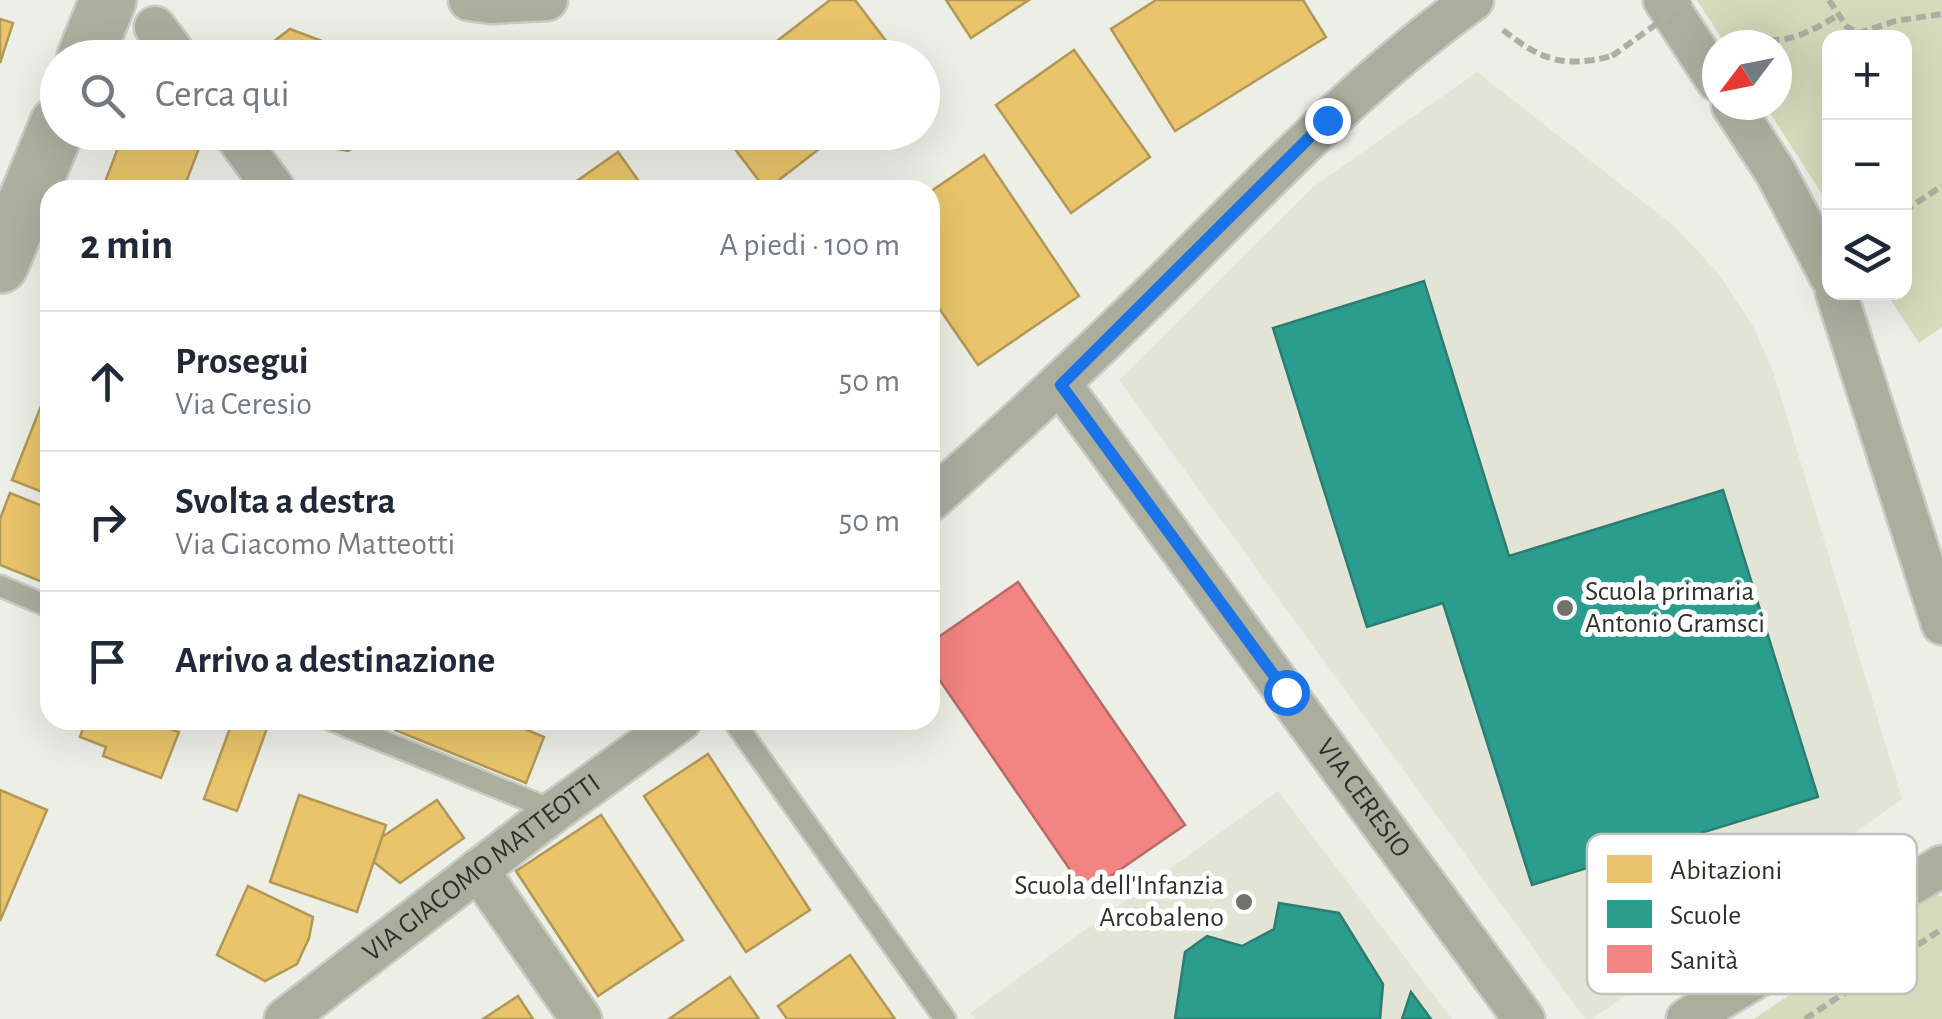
<!DOCTYPE html>
<html lang="it">
<head>
<meta charset="utf-8">
<style>
	:root { --surface:#fff; --page:#f2f2f3; --text:#1f2937; --muted:#747a83; --line:#e0e1e3 }
	body { margin:0; font-family:"Alegreya Sans",sans-serif; background:var(--page); color:var(--text) }
	.controls { position:absolute; right:30px; top:30px; display:grid; overflow:hidden; border-radius:20px; box-shadow:0 10px 40px #0002 }
	.controls button { width:90px; height:90px; display:grid; place-items:center; padding:0; border:0; border-bottom:2px solid var(--line); background:var(--surface); color:var(--text); font:50px sans-serif }
	.compass { position:absolute; left:1702px; top:30px; width:90px; height:90px; border-radius:50%; background:var(--surface); box-shadow:0 10px 40px #0002; rotate:238deg }
	.stop { position:absolute; width:30px; height:30px; margin:-22px; border:8px solid #1a73e8; border-radius:50%; background:#fff }
	.stop.end { background:#1a73e8; border-color:#fff; box-shadow:0 2px 10px #0008 }
	.list { margin:0; padding:0; list-style:none }
	h2 { display:flex; justify-content:space-between; align-items:center; height:130px; margin:0; padding:0 40px; font-size:42px }
	h2 small { font-size:32px; font-weight:400; color:var(--muted) }
	.list li { display:grid; grid-template-columns:65px 1fr auto; gap:30px; align-items:center; box-sizing:border-box; height:140px; padding:0 40px; border-top:2px solid var(--line) }
	.list b { display:block; font-size:38px; white-space:nowrap }
	.list p { margin:0; font-size:32px; white-space:nowrap; color:var(--muted) }
	.list em { font-size:32px; font-style:normal; color:var(--muted) }
	.icon { flex:none; width:55px; height:55px; fill:none; stroke:currentColor; stroke-width:2; stroke-linecap:round; stroke-linejoin:round }
	.map { position:relative; flex:none; width:1942px; height:1019px; overflow:hidden }
	.search { position:absolute; background:var(--surface); box-shadow:0 10px 40px #0002; left:40px; top:40px; width:900px; height:110px; display:flex; align-items:center; gap:25px; box-sizing:border-box; padding:0 35px; border-radius:55px; color:var(--muted); font-size:38px }
	.panel { position:absolute; background:var(--surface); box-shadow:0 10px 40px #0002; left:40px; top:180px; width:900px; height:550px; border-radius:30px }
	.map>svg:first-child { display:block }
</style>
</head>
<body>
<div class="map">
<svg width="1942" height="1019" viewBox="0 0 1942 1019">
	<rect width="100%" height="100%" fill="#edeee6"/>
	<path fill="#e2e4d5" d="M1477,72L1674,226L1718,273L1753,326L1774,374L1902,799L1592,1019H1585L1119,380L1313,187Z
		M1278,791L1452,1019H975L970,1013Z"/>
	<path fill="#d5dbbb" d="M1697,0H1942V327L1919,343L1886,293L1904,292V38H1830L1829,205L1765,105H1777V45H1726Z
		M1936,895L1942,896V1019H1754Z"/>
	<path fill="#e9c46a" stroke="#b19857" stroke-width="2.5" d="M830,0H855L899,58H755Z
		M946,0H1029L971,38Z
		M1156,0H1303L1326,37L1175,131L1111,29Z
		M0,19L13,23L0,63Z
		M290,29L367,58H252Z
		M1074,50L1150,157L1071,213L996,105Z
		M124,132H189L203,138L183,190H102Z
		M283,132H379L348,151L288,140Z
		M722,132H841L766,190Z
		M618,152L645,190H564Z
		M984,155L1079,296L978,365L930,295V192Z
		M48,388L50,389V495L12,480Z
		M10,493L50,509V585L0,565V519Z
		M86,720H146L179,732L161,778L103,756L106,747L80,737Z
		M233,720H270L237,811L204,799Z
		M399,720H503L544,737L526,783L395,730Z
		M708,754L810,910L746,952L644,796Z
		M0,790L47,810L0,921Z
		M299,795L386,825L357,912L270,882Z
		M437,800L464,838L400,883L374,862L382,837Z
		M601,815L683,940L598,996L516,871Z
		M248,886L313,917L309,938L297,964L265,981L217,955Z
		M850,955L895,1019H787L778,1006Z
		M730,977L759,1019H669Z
		M518,996L533,1019H483Z"/>
	<path fill="#2a9d8f" stroke="#2c7c71" stroke-width="2.5" d="M1424,281L1509,556L1723,490L1818,797L1532,885L1443,603L1367,627L1273,328Z
		M1279,903L1339,913L1383,984L1380,1019H1175L1185,952L1207,936L1242,946L1274,929Z
		M1411,992L1431,1019H1402Z"/>
	<path fill="#f28482" stroke="#b86b68" stroke-width="2.5" d="M1018,582L1185,825L1086,893L930,666V643Z"/>
	<g fill="none" stroke-linecap="round" stroke-linejoin="round">
		<g stroke="#cacbc5" stroke-width="25">
			<path id="lane" d="M0,586L50,607
				M331,720L555,811
				M733,720L945,1019"/>
		</g>
		<g stroke="#cacbc5" stroke-width="45">
			<g id="street">
				<path d="M469,0L491,3L547,0"/>
				<path d="M1664,0L1717,81"/>
				<path d="M155,27L178,58"/>
				<path d="M1732,105L1776,173L1830,276"/>
				<path d="M233,132L275,190"/>
				<path d="M1836,292L1942,624"/>
				<path id="s1" d="M1061,385L1524,1019"/>
				<path d="M930,501C1014,427 1095,351 1175,272C1270,177 1363,79 1473,0"/>
				<path d="M478,870L581,1019"/>
				<path id="s2" d="M285,1019L555,811L681,720"/>
				<path d="M1687,1019L1942,866"/>
			</g>
		</g>
		<g stroke="#cacbc5" stroke-width="60">
			<path id="primary" d="M85,58L108,0
				M0,265L58,124"/>
		</g>
		<path stroke="#adafa4" stroke-width="6" stroke-dasharray="10 5" stroke-linecap="butt" d="M1829,0L1847,27L1859,33L1895,21L1942,14
			M1503,30C1542,61 1564,68 1612,56
			M1740,35C1781,47 1801,37 1837,16
			M1904,211L1942,186
			M1805,1019L1942,929"/>
		<use href="#lane" stroke="#abad9d" stroke-width="20"/>
		<use href="#street" stroke="#abad9d" stroke-width="40"/>
		<use href="#primary" stroke="#adaf9f" stroke-width="55"/>
		<path stroke="#adafa4" stroke-width="6" stroke-dasharray="10 5" stroke-linecap="butt" d="M1612,56L1690,0"/>
	</g>
	<g fill="none" stroke-linecap="round" stroke-linejoin="round">
		<path stroke="#1a73e8" stroke-width="12" d="M1286,692L1061,385L1327,120"/>
	</g>
	<g fill="#72726c" stroke="#fff" stroke-width="4">
		<circle cx="1565" cy="608" r="10"/>
		<circle cx="1244" cy="902" r="10"/>
	</g>
	<g text-anchor="middle" dominant-baseline="central" stroke-width="10" stroke-linejoin="round" paint-order="stroke">
		<g font-size="28" fill="#2f302a" stroke="#fff" text-anchor="start">
			<text x="1585" y="592">Scuola primaria<tspan x="1585" dy="32">Antonio Gramsci</tspan></text>
			<text x="1224" y="886" text-anchor="end">Scuola dell'Infanzia<tspan x="1224" dy="32">Arcobaleno</tspan></text>
		</g>
		<g font-size="28" fill="#2f302a" stroke="#fff">
			<text stroke="none"><textPath href="#s1" startOffset="512">VIA CERESIO</textPath></text>
			<text stroke="none"><textPath href="#s2" startOffset="248">VIA GIACOMO MATTEOTTI</textPath></text>
		</g>
	</g>
	<rect x="1587" y="834" width="330" height="160" rx="15" fill="#fff" stroke="#c1c1bf" stroke-width="2.5"/>
	<rect x="1607" y="855" width="45" height="28" fill="#e9c46a"/>
	<rect x="1607" y="900" width="45" height="28" fill="#2a9d8f"/>
	<rect x="1607" y="945" width="45" height="28" fill="#f28482"/>
	<g font-size="28" fill="#2f302a">
		<text x="1670" y="879">Abitazioni</text>
		<text x="1670" y="924">Scuole</text>
		<text x="1670" y="969">Sanità</text>
	</g>
</svg>
<div class="controls">
<button>+</button>
<button>−</button>
<button><svg class="icon" aria-label="layers" viewBox="0 0 24 24"><path d="M12 4l9 5-9 5-9-5zM3 14l9 5 9-5"/></svg></button>
</div>
<svg class="compass" viewBox="-18 -18 36 36"><path d="M0-13l5 13h-10z" fill="#e53935"/><path d="M0 13l5-13h-10z" fill="#747a83"/></svg>
<div class="stop" style="left:1286px;top:692px"></div>
<div class="stop end" style="left:1327px;top:120px"></div>
<div class="search"><svg class="icon" aria-label="search" viewBox="0 0 24 24"><circle cx="10" cy="10" r="6"/><path d="M15 15l6 6"/></svg>Cerca qui</div>
<section class="panel">
<h2>2 min<small>A piedi · 100 m</small></h2>
<ul class="list">
<li><svg class="icon" aria-label="ahead" viewBox="0 0 24 24"><path d="M12 20V5M6 11l6-6 6 6"/></svg><div><b>Prosegui</b><p>Via Ceresio</p></div><em>50 m</em></li>
<li><svg class="icon" aria-label="right" viewBox="0 0 24 24"><path d="M7 20v-9h11M14 6l5 5-5 5"/></svg><div><b>Svolta a destra</b><p>Via Giacomo Matteotti</p></div><em>50 m</em></li>
<li><svg class="icon" aria-label="arrive" viewBox="0 0 24 24"><path d="M6 21V4h12l-3 4 3 4H6"/></svg><div><b>Arrivo a destinazione</b></div></li>
</ul>
</section>
</div>
</body>
</html>
